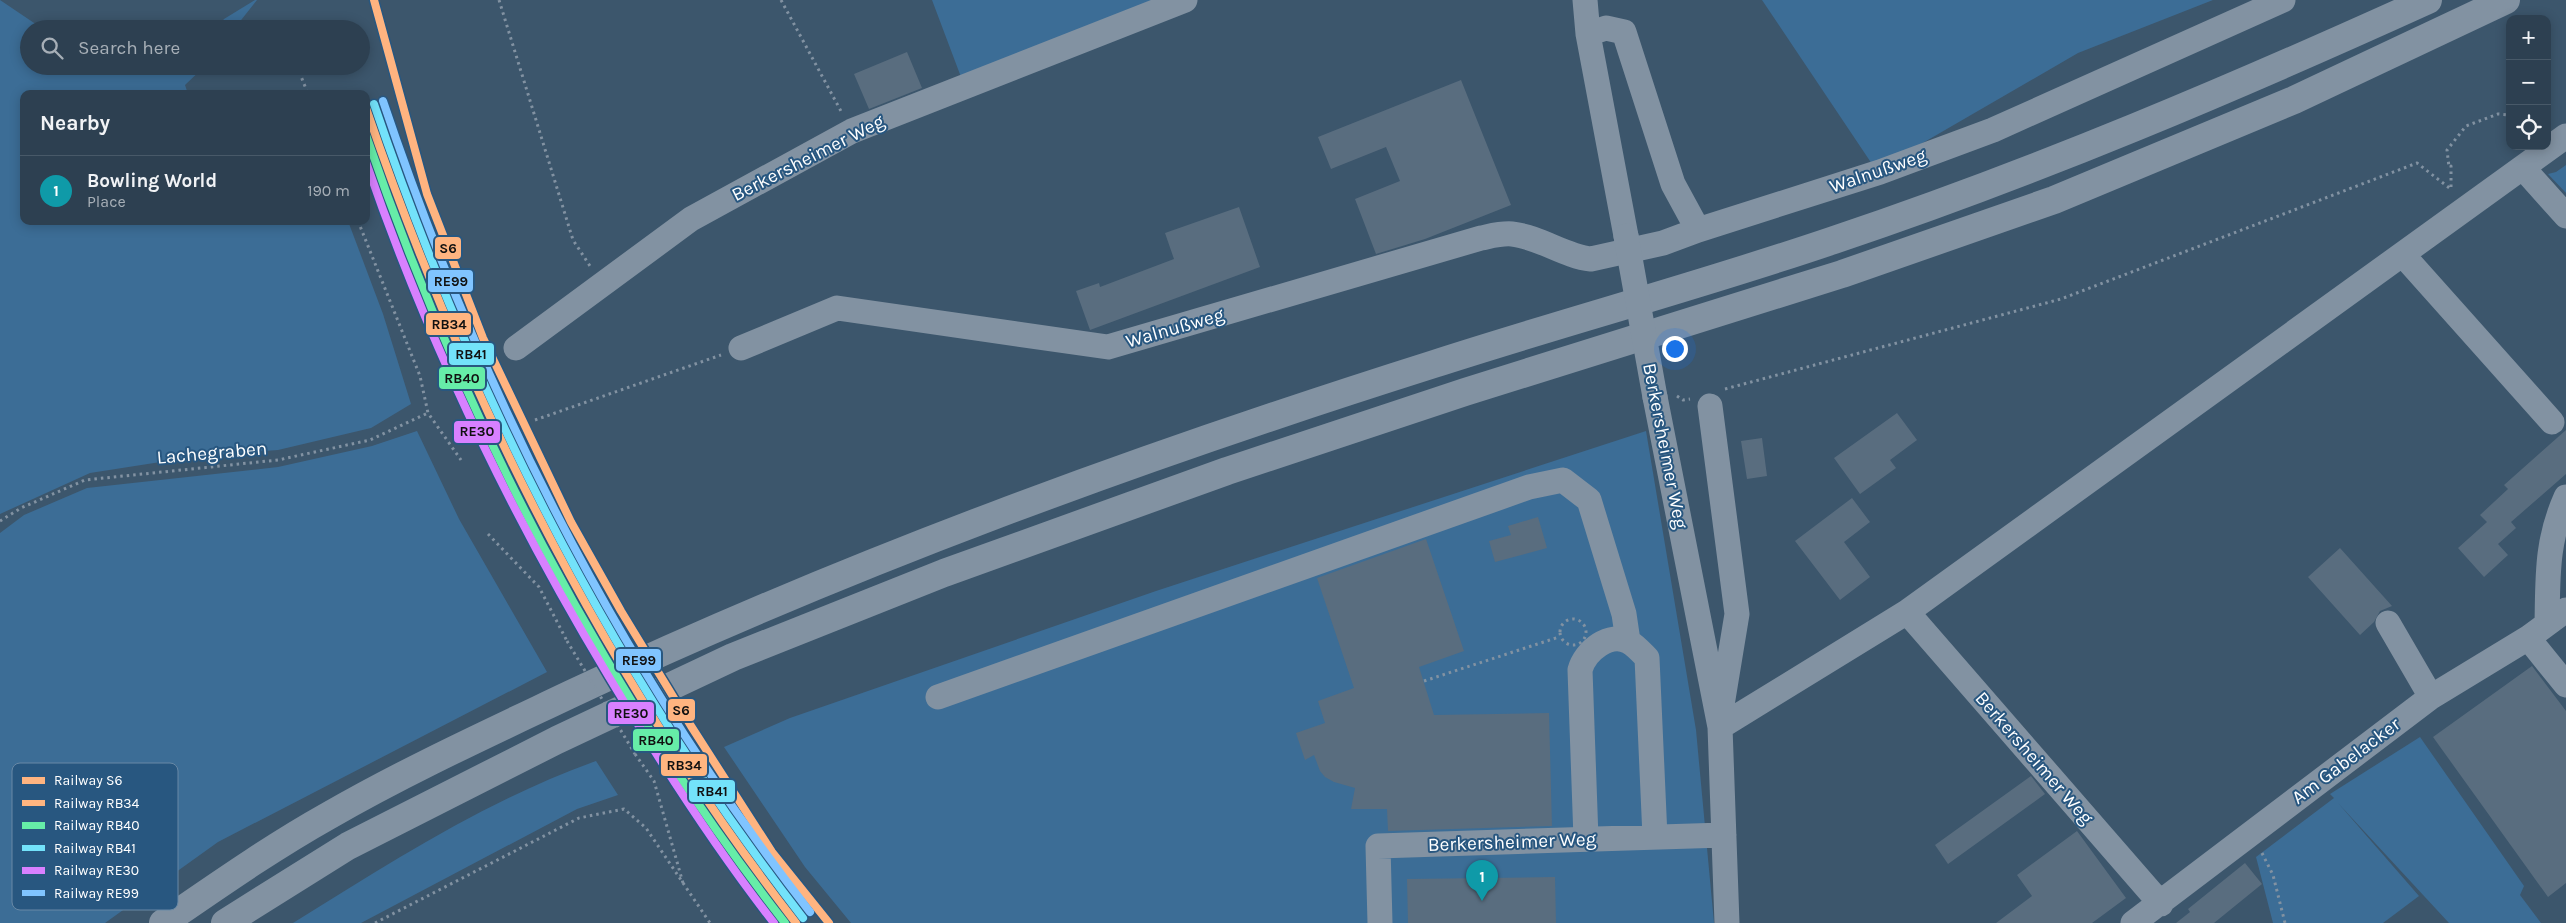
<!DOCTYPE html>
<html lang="en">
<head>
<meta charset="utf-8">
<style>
	:root { --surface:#2d4051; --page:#354758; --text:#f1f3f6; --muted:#a7afb7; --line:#485968; --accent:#d6ab8b }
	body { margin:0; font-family:Karla,sans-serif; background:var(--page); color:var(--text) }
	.controls { position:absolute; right:15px; top:15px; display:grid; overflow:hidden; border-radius:10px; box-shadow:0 2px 12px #0003 }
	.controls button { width:45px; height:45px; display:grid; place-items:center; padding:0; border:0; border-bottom:1px solid var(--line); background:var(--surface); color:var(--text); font:25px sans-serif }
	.you { position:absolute; left:1674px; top:348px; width:18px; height:18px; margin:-12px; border:4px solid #fff; border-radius:50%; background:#1a73e8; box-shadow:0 0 0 8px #1a73e833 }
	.badge { display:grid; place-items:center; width:32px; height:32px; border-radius:50%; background:var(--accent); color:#fff; font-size:16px; font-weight:700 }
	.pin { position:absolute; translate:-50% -41px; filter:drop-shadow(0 1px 2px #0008) }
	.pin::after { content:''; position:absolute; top:26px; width:18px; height:15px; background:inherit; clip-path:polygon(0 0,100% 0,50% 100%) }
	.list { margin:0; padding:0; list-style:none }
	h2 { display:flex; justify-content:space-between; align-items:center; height:65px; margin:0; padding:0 20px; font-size:21px }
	h2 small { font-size:16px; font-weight:400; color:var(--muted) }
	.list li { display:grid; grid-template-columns:32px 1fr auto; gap:15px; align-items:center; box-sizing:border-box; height:70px; padding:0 20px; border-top:1px solid var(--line) }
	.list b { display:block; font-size:19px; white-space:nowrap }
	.list p { margin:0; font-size:16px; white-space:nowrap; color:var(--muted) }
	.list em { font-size:16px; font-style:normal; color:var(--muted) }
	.icon { flex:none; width:28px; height:28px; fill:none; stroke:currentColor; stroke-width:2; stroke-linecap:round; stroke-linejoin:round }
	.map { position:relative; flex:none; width:2566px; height:923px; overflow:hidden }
	.search { position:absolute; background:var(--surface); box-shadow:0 2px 12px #0003; left:20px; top:20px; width:350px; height:55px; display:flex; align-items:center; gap:12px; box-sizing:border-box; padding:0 18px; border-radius:28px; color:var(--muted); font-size:19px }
	.panel { position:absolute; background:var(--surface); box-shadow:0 2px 12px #0003; left:20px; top:90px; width:350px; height:135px; border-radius:10px }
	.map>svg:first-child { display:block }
</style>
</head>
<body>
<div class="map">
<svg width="2566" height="923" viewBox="0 0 2566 923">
	<rect width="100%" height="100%" fill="#3c566c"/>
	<path fill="#3c6d96" d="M0,0L43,29H29V66H117L125,70L205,66L185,85L188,94H24V221H348L383,314L411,404L371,428L278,450L199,456L90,473L0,514Z
		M255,0H257L234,29H216L224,19Z
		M932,0H1153L961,77Z
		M1762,0H2213L2078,53L1876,170Z
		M2566,165V193L2548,174L2556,172Z
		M417,431L459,519L547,672L218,842L105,923H0V533L24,515L87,488L278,467L372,446Z
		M1646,431L1696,730L1714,923H851L805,867L724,747L790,718L1156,591Z
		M2420,737L2524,886L2520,895L2541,923H2449L2338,803L2419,896L2383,923H2273L2256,857L2334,798L2330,794Z
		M596,761L618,795L577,809L361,923H293C390,863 487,800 596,761Z"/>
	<path fill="#596d7f" d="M907,52L922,88L869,109L854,74Z
		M1461,80L1511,205L1425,239L1376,254L1355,199L1400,181L1386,147L1331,169L1318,137Z
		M1239,207L1260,267L1090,330L1076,291L1099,283L1100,287L1174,259L1165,233Z
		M1897,413L1917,440L1890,460L1896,468L1860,494L1834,458Z
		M2566,430V474L2511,522L2516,528L2498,544L2508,555L2484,577L2458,548L2487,522L2480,515L2508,489L2504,485Z
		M1762,438L1767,476L1747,479L1741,441Z
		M1852,498L1870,522L1844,542L1870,577L1840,600L1795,541Z
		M1538,517L1547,548L1495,562L1489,541L1511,535L1508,526Z
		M1426,539L1464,651L1419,667L1434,715L1549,713L1552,826L1388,831L1387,809H1351L1355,788L1334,782L1325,777L1320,771L1314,755L1305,760L1296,733L1325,723L1318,701L1354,688L1317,578Z
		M2340,548L2392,606L2380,611L2374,622L2360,635L2308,577Z
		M2532,666L2566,711V883L2548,897L2433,737Z
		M2031,776L2045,794L1948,864L1935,845Z
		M2077,831L2126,898L2092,923H1996L2032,896L2017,875Z
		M2245,863L2262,884L2214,923H2176L2190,912L2188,909Z
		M1555,877L1556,923H1408L1407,879Z"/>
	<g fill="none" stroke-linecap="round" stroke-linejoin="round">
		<path stroke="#8292a2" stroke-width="3" stroke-dasharray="2.5 4" stroke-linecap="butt" d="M499,0L573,240L590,266
			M781,0L842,113
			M297,66L308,94
			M2451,187V166L2449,167L2447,150L2466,126L2498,114L2510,115
			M358,221L420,376L428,413L461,460
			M1725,389L2061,299L2417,163L2452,190
			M1677,396L1683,400L1690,399
			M535,420L721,355
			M0,521L21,508L85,480L278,460L370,440L428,413
			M488,534L539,587L567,641
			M1560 632a13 13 0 1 1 26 0a13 13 0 1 1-26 0Z
			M1424,681L1559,637
			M635,754L654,781L683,883
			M2262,853L2273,875L2285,923
			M375,923L579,818L624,809L646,828L710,923"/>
		<path stroke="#8292a2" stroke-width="25" d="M1585,0L1588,34L1626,236
			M1588,34L1606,28L1624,32L1673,184L1698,230L1880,172L1993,130L2283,0
			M2523,168L2566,216
			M2403,255L2552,422
			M516,348L691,219L852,131L1185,0
			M741,348L837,308L1108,347L1481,238C1491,236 1502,233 1512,234C1540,237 1564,256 1591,259L1663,243L1698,230
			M1655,397L1720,727L1727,923
			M1710,406L1737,614L1722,705
			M1907,612L2161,904
			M2388,623L2431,697
			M2547,624C2548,577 2546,542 2566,497
			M2528,638L2566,685
			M938,697L1529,487L1563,480L1589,500L1624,614L1628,641
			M1720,727L1907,612L2566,136
			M1586,839L1580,670C1585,651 1610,631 1629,642C1636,646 1642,653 1647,658L1655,837
			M1380,923L1378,846L1724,835
			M2133,923L2431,697L2528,638L2566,610"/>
		<path stroke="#8292a2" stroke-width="28" d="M163,923C217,886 271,848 328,816C406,771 489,733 571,694C849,563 1140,457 1434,364C1567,321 1702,285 1834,240C2037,172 2234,88 2428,0
			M225,923L348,846L557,740L733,657L944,573L1227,471L1465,392L1842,274L2054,200L2294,100L2506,0"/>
		<path stroke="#8292a2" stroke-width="3" stroke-dasharray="2.5 4" stroke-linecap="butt" d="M567,641L635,754"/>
		<path stroke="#8292a2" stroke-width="25" d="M1626,236L1655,397"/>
		<g stroke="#285780" stroke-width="11">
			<path id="rail-1" d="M374,0L427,194L483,338L571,522L621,611L691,726L772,852L829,923"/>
		</g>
		<g stroke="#285780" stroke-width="11">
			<path id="rail-2" d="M366,108C466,400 607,678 796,923"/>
		</g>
		<g stroke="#285780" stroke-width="11">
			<path id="rail-3" d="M366,135C462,416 603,688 785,923"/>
		</g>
		<g stroke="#285780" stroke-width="11">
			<path id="rail-4" d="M374,104C473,396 614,674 803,918"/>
		</g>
		<g stroke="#285780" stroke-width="11">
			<path id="rail-5" d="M366,162C428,342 511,514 609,677C660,762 713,845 774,923"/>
		</g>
		<g stroke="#285780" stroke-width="11">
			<path id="rail-6" d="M383,101C481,392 621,669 810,912"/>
		</g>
		<use href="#rail-1" stroke="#ffb480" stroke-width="8"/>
		<use href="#rail-2" stroke="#ffb580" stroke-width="8"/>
		<use href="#rail-3" stroke="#66eda8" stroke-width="8"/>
		<use href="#rail-4" stroke="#73e2fa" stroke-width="8"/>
		<use href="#rail-5" stroke="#d880ff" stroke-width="8"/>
		<use href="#rail-6" stroke="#80c4ff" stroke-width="8"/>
	</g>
	<g text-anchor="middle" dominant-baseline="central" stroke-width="4" stroke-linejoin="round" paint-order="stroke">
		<g font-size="19" fill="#fff" stroke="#285780">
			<text transform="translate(808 158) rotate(-27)">Berkersheimer Weg</text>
			<text transform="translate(1878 171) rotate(-19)">Walnußweg</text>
			<text transform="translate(1175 328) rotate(-16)">Walnußweg</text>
			<text transform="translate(1665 446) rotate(79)">Berkersheimer Weg</text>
			<text transform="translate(212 453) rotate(-5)">Lachegraben</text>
			<text transform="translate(2034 758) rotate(49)">Berkersheimer Weg</text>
			<text transform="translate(2346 761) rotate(-37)">Am Gabelacker</text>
			<text transform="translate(1512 842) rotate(-2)">Berkersheimer Weg</text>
		</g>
	</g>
	<rect x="12" y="763" width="166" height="147" rx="8" fill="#285780" stroke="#6889a6" stroke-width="1"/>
	<rect x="22" y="777" width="23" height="7" fill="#ffb480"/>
	<rect x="22" y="800" width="23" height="6" fill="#ffb580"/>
	<rect x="22" y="822" width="23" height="7" fill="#66eda8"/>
	<rect x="22" y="845" width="23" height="6" fill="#73e2fa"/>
	<rect x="22" y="867" width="23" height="7" fill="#d880ff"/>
	<rect x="22" y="890" width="23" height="6" fill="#80c4ff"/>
	<g font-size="14" fill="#fff">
		<text x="54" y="785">Railway S6</text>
		<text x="54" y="808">Railway RB34</text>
		<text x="54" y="830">Railway RB40</text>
		<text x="54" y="853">Railway RB41</text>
		<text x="54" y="875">Railway RE30</text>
		<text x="54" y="898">Railway RE99</text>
	</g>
	<g stroke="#285780" stroke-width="2">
		<rect x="434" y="236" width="28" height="24" rx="5" fill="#ffb480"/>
		<rect x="427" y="269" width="47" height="24" rx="5" fill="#80c4ff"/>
		<rect x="425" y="312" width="47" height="24" rx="5" fill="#ffb580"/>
		<rect x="448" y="342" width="47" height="24" rx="5" fill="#73e2fa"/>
		<rect x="438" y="366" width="48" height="24" rx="5" fill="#66eda8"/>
		<rect x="453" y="420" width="48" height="24" rx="5" fill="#d880ff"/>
		<rect x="615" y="648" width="47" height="24" rx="5" fill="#80c4ff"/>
		<rect x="667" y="698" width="29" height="24" rx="5" fill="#ffb480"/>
		<rect x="607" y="701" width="48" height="24" rx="5" fill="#d880ff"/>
		<rect x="632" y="728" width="48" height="24" rx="5" fill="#66eda8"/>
		<rect x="660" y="753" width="48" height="24" rx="5" fill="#ffb580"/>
		<rect x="688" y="779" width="48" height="24" rx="5" fill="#73e2fa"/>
	</g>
	<g font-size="14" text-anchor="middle" font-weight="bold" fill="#111">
		<text x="448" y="253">S6</text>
		<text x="451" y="286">RE99</text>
		<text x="449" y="329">RB34</text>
		<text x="471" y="359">RB41</text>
		<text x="462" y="383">RB40</text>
		<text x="477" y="436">RE30</text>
		<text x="639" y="665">RE99</text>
		<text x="681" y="715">S6</text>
		<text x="631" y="718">RE30</text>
		<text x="656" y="745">RB40</text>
		<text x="684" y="770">RB34</text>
		<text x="712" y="796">RB41</text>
	</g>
</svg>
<div class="controls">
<button>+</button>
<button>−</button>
<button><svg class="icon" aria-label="locate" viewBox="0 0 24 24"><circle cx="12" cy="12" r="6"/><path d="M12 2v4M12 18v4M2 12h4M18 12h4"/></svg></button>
</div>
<div class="you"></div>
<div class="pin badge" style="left:1482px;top:901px;background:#0f9aa8">1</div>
<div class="search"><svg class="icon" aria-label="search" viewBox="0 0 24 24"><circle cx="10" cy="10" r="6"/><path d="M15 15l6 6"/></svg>Search here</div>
<section class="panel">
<h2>Nearby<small></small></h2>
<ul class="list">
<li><span class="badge" style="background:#0f9aa8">1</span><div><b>Bowling World</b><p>Place</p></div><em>190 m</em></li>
</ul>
</section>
</div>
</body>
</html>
